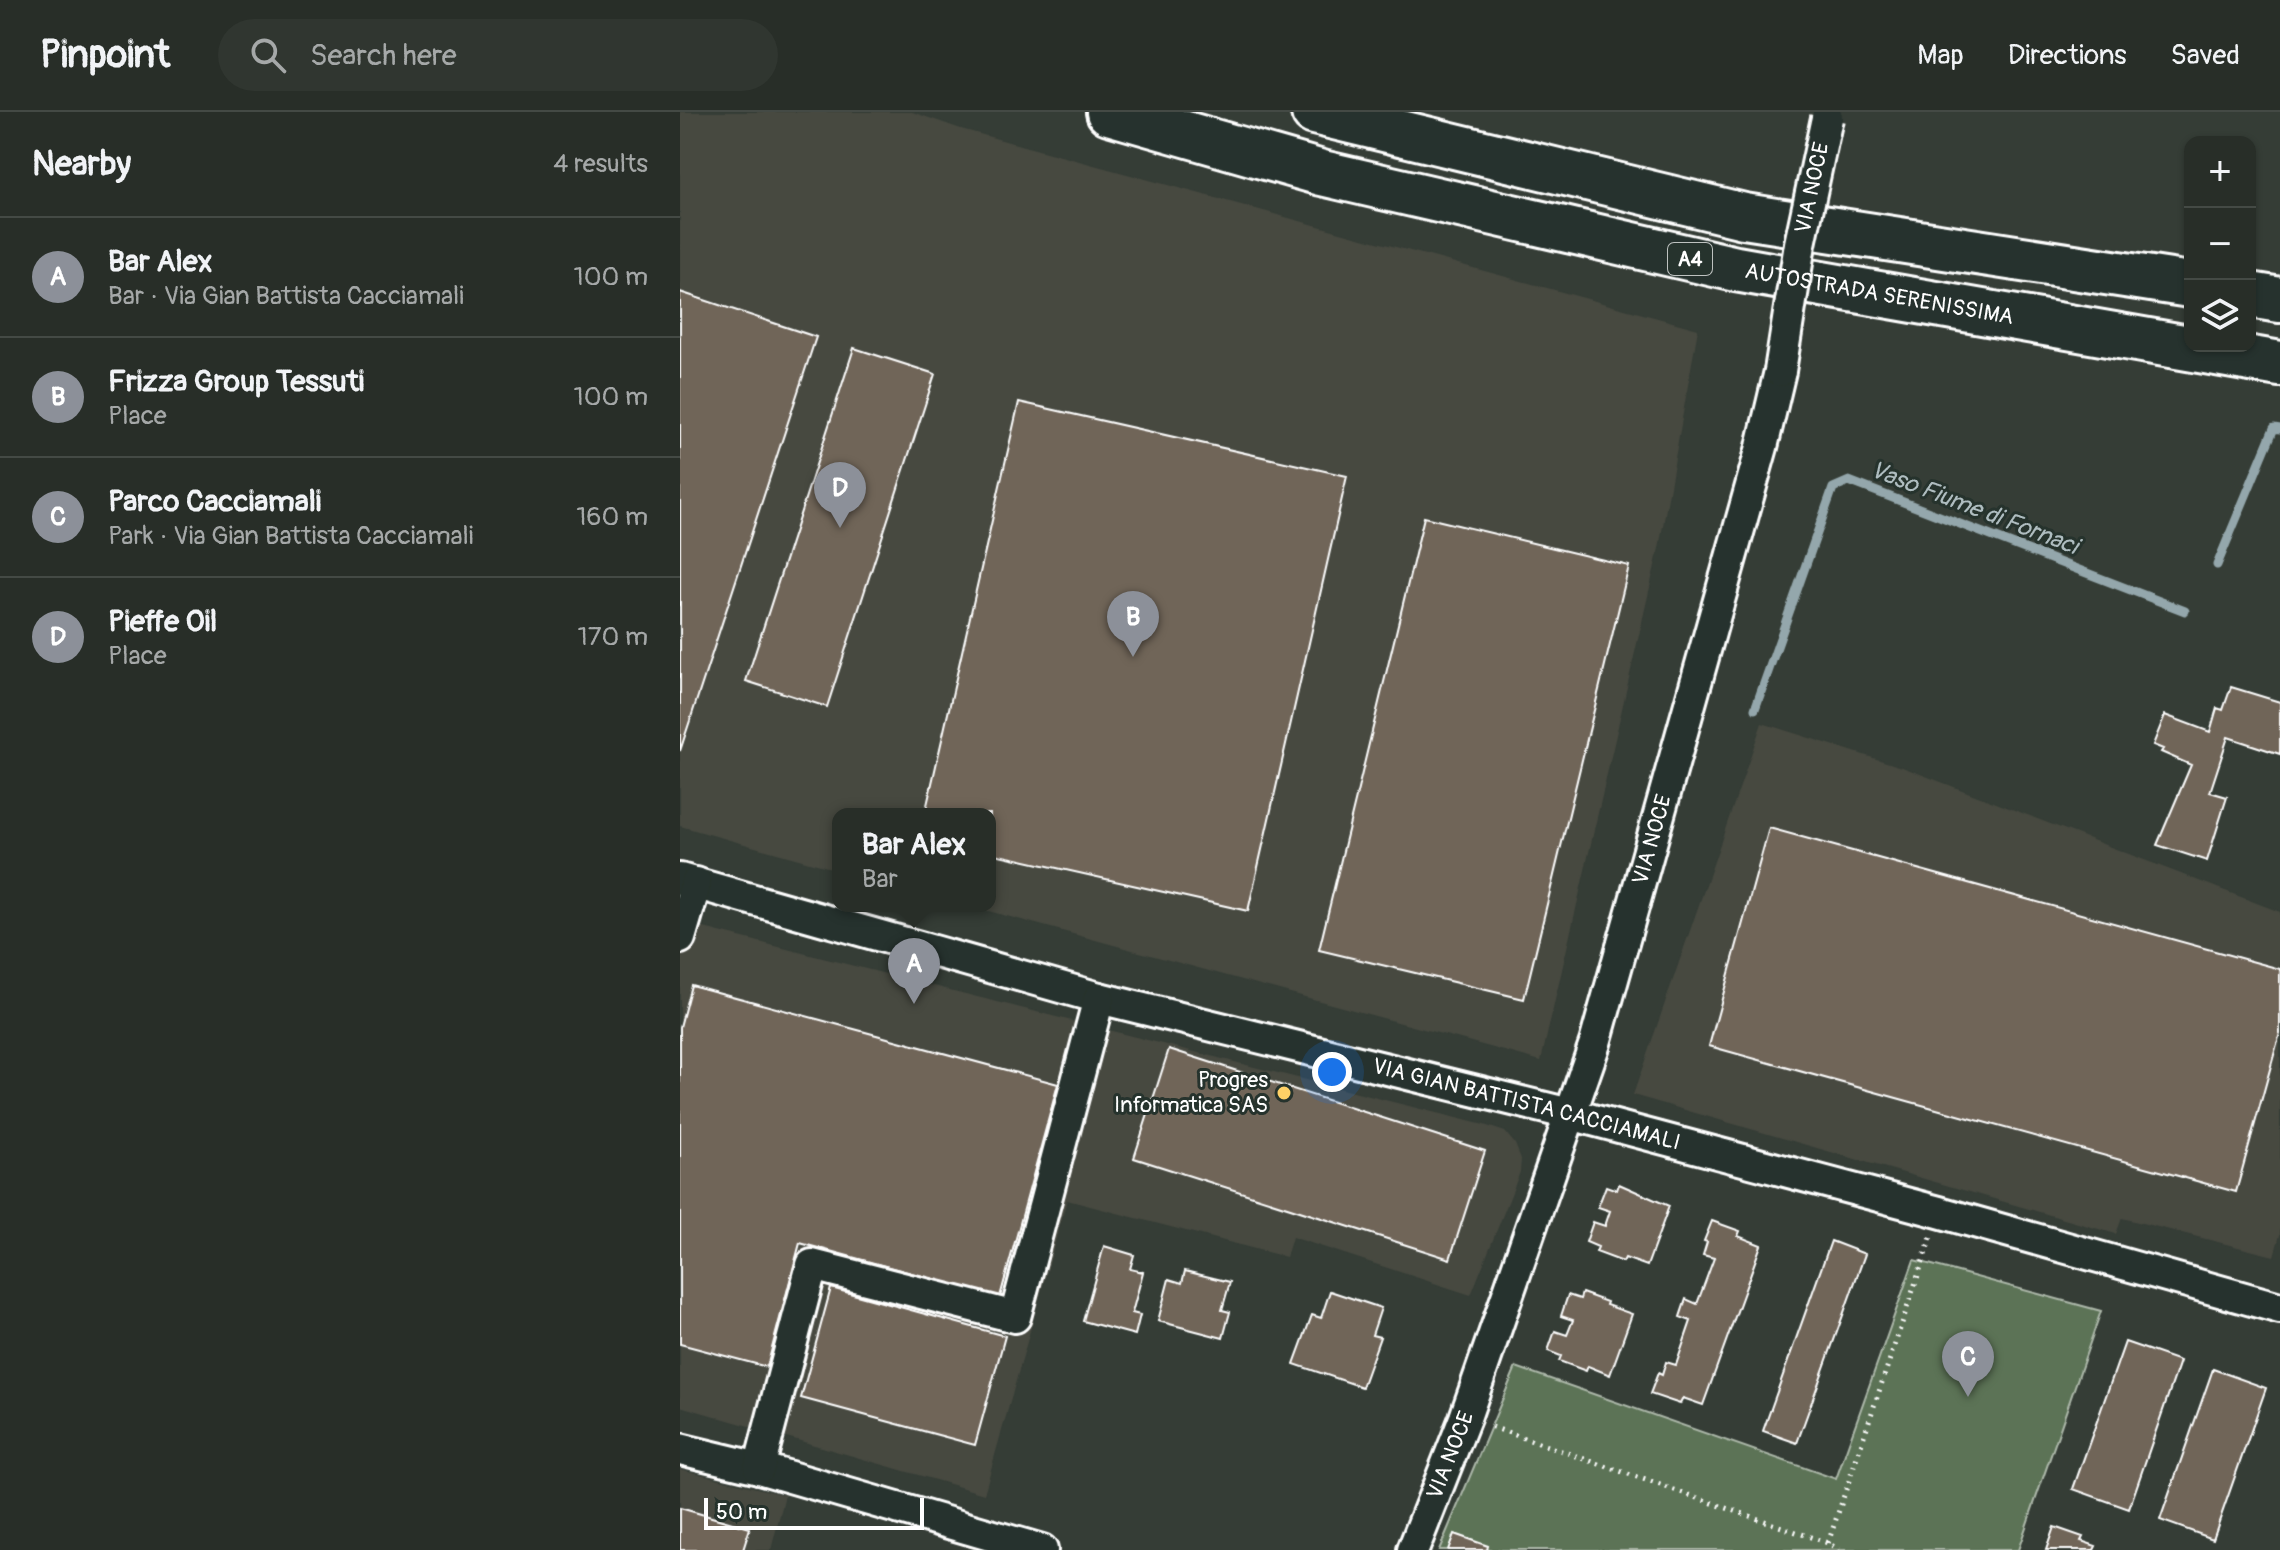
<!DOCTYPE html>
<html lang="en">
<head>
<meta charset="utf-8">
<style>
	:root { --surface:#282e28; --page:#303630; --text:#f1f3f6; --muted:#a5a8a8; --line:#444a45; --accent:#8c9099 }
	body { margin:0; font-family:Pangolin,sans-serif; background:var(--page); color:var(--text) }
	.controls { position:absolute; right:24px; top:24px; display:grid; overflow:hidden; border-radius:16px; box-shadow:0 2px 6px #0004 }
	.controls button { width:72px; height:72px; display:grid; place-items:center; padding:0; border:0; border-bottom:2px solid var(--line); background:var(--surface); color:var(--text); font:40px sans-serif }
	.scale { position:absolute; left:24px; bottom:20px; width:220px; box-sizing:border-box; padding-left:8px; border:4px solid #fff; border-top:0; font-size:22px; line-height:28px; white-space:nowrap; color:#fff; -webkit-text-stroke:6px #26332d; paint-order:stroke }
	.you { position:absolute; left:652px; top:960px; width:28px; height:28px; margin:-20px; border:6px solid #fff; border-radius:50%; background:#1a73e8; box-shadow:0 0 0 12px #1a73e833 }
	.badge { display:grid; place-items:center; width:52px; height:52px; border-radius:50%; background:var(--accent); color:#fff; font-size:26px; font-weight:700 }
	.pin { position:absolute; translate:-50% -66px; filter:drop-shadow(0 2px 4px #0008) }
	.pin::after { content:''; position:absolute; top:42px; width:28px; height:24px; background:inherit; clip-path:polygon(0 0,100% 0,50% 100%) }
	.popup { position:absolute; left:152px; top:696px; width:164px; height:104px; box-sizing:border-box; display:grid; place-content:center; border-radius:16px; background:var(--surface); filter:drop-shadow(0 2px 6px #0005); font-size:26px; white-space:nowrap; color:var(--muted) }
	.popup b { font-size:30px; color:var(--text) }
	.popup::after { content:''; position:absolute; left:50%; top:100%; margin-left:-16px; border:16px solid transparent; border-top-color:var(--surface) }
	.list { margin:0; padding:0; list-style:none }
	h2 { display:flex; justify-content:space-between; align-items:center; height:104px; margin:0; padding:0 32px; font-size:34px }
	h2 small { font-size:26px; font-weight:400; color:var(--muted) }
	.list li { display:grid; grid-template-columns:52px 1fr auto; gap:24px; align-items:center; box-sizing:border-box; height:120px; padding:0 32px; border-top:2px solid var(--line) }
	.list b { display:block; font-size:30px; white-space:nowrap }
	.list p { margin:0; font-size:26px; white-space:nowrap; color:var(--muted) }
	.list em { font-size:26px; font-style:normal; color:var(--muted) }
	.icon { flex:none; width:44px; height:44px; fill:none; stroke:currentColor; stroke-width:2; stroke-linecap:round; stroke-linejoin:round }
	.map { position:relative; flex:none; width:1600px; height:1438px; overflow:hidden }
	header { display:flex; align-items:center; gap:48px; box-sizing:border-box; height:112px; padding:0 40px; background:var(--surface); border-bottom:2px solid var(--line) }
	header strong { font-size:38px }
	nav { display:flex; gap:44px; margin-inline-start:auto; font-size:28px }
	.search { width:560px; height:72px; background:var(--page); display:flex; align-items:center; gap:20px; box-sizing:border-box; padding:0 28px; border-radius:44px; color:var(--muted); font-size:30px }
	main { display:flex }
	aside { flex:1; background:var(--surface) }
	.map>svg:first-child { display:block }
</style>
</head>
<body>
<header>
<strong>Pinpoint</strong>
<div class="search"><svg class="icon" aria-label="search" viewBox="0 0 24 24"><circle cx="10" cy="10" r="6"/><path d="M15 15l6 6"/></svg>Search here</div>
<nav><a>Map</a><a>Directions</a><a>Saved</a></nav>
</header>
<main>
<aside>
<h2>Nearby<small>4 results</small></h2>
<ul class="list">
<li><span class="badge">A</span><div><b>Bar Alex</b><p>Bar · Via Gian Battista Cacciamali</p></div><em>100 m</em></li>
<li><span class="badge">B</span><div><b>Frizza Group Tessuti</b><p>Place</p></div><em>100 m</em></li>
<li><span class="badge">C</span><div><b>Parco Cacciamali</b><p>Park · Via Gian Battista Cacciamali</p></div><em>160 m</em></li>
<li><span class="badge">D</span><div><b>Pieffe Oil</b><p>Place</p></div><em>170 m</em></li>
</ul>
</aside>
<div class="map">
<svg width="1600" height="1438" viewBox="0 0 1600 1438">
	<rect width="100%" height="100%" fill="#353d36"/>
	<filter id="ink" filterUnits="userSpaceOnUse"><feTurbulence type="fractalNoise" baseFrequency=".0125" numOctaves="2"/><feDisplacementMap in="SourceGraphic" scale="16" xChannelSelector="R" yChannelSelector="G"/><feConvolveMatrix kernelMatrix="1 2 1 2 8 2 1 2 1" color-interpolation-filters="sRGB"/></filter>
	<g filter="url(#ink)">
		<path fill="#474940" d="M0,0H232L281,17L1018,217L979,436L861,949L290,794H310V702H158V758L0,714Z
			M1082,611L1222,655L1600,800V1123L1594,1144L1442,1106L1436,1122L953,983Z
			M0,810L804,1013L825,1020L835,1032L841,1047L840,1060L791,1183L612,1125L606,1145L387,1088L304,1382L0,1294Z
			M0,1357L105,1383L91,1438H0Z"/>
		<path fill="#5c7357" stroke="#aeb9ab" stroke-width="2" d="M1234,1148L1421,1199L1338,1438H759L836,1255L1156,1367Z"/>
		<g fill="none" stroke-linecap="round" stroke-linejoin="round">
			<path stroke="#94a7ac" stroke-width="9" d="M1537,453L1594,316L1600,317
				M1075,597L1153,376L1169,369L1505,499"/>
		</g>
		<path fill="#706559" stroke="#fff" stroke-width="2" d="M0,180L136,225L0,639Z
			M174,236L255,262L147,595L66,569Z
			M339,290L667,364L568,799L310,741V702H245Z
			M744,405L949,454L844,887L639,838Z
			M1551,575L1600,590V642L1548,625L1530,680L1547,685L1527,749L1477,733L1511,653L1481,640L1483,637L1473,633L1485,603L1530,620L1537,596L1543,598Z
			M1089,716L1600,857V921L1556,1080L1029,934Z
			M11,873L378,972L320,1185L120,1131L87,1255L0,1232V915Z
			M489,937L805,1039L770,1147L454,1046Z
			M939,1072L989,1094L967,1154L945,1146L943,1150L916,1140L918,1135L906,1130L913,1110L925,1114L930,1099L918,1095L926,1074L937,1078Z
			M1032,1109L1060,1119L1058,1124L1081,1133L1023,1293L1003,1286L1000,1292L970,1282L978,1261L982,1263L986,1250L996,1253L1011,1209L1000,1205L1006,1187L1017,1192L1034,1146L1023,1143L1027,1130L1024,1129Z
			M1151,1129L1185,1142L1117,1331L1083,1319Z
			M424,1134L454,1143L450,1157L463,1160L452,1201L460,1203L455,1223L403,1209Z
			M505,1159L550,1170L542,1198L550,1200L543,1226L478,1209L489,1167L502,1171Z
			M151,1176L325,1224L295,1333L121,1286Z
			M650,1179L701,1196L692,1223L700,1225L682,1275L614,1252L632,1203L641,1206Z
			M902,1181L927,1190L926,1193L952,1202L930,1263L908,1254L906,1259L879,1249L881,1244L868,1239L875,1219L887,1223L893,1208L881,1204L888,1183L900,1187Z
			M1445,1230L1500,1249L1449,1397L1393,1377Z
			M1533,1257L1586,1276L1533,1427L1480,1408Z
			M0,1396L70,1416L63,1438H0Z
			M1374,1415L1403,1425L1401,1429L1416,1434L1414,1438H1366Z
			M774,1422L808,1434L807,1438H768Z"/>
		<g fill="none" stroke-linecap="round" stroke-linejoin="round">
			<g stroke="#fff" stroke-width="36">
				<g id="minor">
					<path id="s1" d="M0,767L419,886L890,1002L1259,1100L1600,1196"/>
					<path d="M0,826L16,771"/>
					<path d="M0,1337L79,1356L362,1438"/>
					<path d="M79,1356L132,1153L335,1205L419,886"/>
					<path id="s2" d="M733,1438L785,1306L915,931L1082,335L1100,259"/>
				</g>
			</g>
			<g stroke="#fff" stroke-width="50">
				<g id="motorway">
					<path id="s3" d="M429,0L642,61L1056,157L1600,252"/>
					<path d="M634,0L1064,104L1510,173"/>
					<path d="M1570,183L1600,188"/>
				</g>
			</g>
			<path stroke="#fff" stroke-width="5" stroke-dasharray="2 6" stroke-linecap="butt" d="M812,1315L1148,1431L1159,1438
				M1148,1431L1251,1125"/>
			<use href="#minor" stroke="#26332d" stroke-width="30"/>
			<use href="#motorway" stroke="#26332d" stroke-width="44"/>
			<g stroke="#fff" stroke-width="36" stroke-linecap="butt">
				<g id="minor-bridge">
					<path id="s4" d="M1100,259L1120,132L1147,6"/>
				</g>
			</g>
			<use href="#minor-bridge" stroke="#26332d" stroke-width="30"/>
		</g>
	</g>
	<circle fill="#ffd166" stroke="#26332d" stroke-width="3" cx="604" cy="981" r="8"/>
	<g text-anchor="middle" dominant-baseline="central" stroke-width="6" stroke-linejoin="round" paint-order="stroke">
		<rect fill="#26332d" stroke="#bec2c0" stroke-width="2" x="988" y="131" width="44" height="32" rx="6"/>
		<g font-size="20" font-weight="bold" fill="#fff">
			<text x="1010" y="147">A4</text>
		</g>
		<g font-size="22" fill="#fff" stroke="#26332d">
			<text stroke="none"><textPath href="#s4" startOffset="186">VIA NOCE</textPath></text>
			<text stroke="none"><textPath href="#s3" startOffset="792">AUTOSTRADA SERENISSIMA</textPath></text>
			<text stroke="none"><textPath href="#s2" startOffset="750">VIA NOCE</textPath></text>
			<text stroke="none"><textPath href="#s1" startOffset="876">VIA GIAN BATTISTA CACCIAMALI</textPath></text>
			<text stroke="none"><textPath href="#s2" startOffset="102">VIA NOCE</textPath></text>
		</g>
		<g font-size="22" fill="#fff" stroke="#26332d" text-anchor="end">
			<text x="588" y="968">Progres<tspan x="588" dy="25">Informatica SAS</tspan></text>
		</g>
		<g font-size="24" font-style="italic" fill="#afbdc0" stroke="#26332d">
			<text transform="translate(1294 396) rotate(21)">Vaso Fiume di Fornaci</text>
		</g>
	</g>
</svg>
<div class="controls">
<button>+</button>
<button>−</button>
<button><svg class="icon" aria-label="layers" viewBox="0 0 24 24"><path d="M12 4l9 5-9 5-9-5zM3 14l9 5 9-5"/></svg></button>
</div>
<div class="scale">50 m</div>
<div class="you"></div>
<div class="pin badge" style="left:234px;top:892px">A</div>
<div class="popup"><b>Bar Alex</b>Bar</div>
<div class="pin badge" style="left:453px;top:545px">B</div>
<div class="pin badge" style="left:1288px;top:1285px">C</div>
<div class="pin badge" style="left:160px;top:416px">D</div>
</div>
</main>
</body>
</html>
